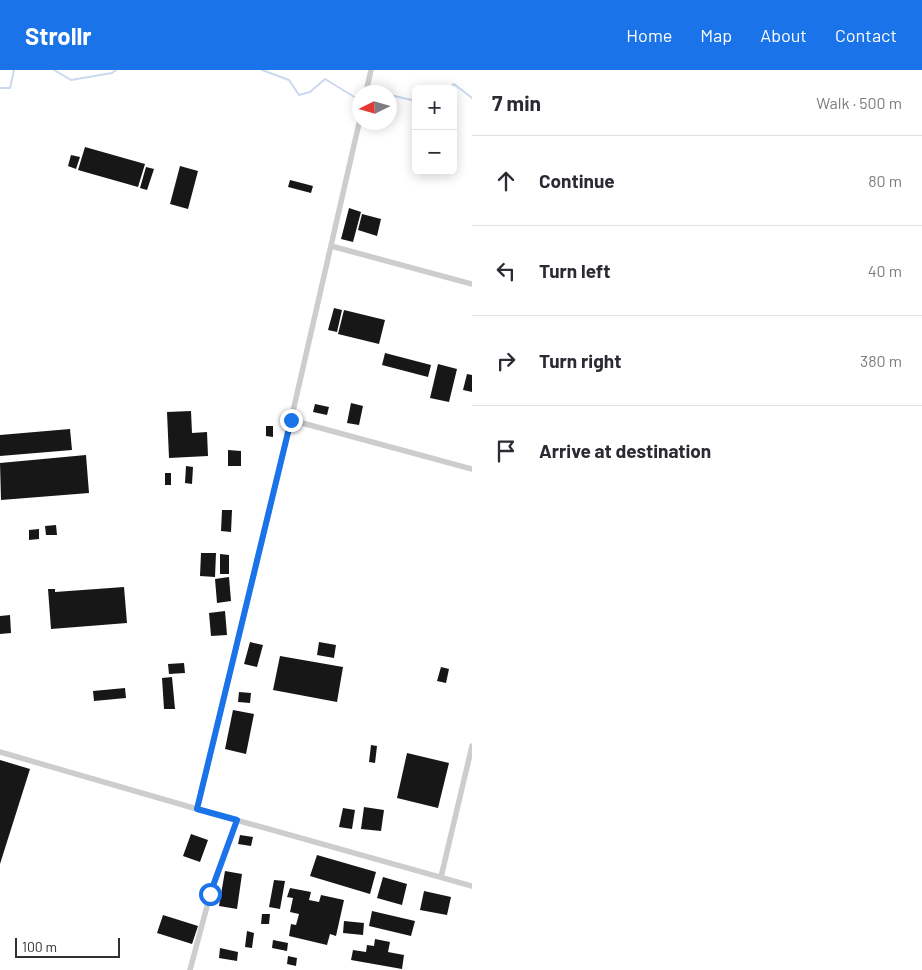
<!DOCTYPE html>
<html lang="en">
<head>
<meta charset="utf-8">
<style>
	:root { --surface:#fff; --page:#f2f2f3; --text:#2b2b33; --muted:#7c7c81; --line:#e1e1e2; --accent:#1a73e8 }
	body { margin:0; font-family:Barlow,sans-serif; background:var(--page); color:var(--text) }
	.controls { position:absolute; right:15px; top:15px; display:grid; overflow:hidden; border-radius:8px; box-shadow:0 2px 12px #0003 }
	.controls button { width:45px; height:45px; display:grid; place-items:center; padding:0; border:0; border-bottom:1px solid var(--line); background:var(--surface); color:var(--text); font:25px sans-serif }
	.compass { position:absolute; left:352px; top:15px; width:45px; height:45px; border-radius:50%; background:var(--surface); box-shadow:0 2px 12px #0003; rotate:265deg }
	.scale { position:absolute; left:15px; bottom:12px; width:105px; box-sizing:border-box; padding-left:5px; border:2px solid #303030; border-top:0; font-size:14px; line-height:18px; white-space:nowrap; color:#303030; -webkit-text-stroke:4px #fff; paint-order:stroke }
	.stop { position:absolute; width:15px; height:15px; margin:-11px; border:4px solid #1a73e8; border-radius:50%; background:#fff }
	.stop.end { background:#1a73e8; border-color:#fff; box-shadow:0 1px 5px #0008 }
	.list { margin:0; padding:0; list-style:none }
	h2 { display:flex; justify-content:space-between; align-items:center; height:65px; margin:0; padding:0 20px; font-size:21px }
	h2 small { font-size:16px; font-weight:400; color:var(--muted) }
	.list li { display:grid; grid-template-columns:32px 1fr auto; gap:15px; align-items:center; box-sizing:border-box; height:90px; padding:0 20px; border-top:1px solid var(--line) }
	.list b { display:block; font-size:19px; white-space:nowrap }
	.list em { font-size:16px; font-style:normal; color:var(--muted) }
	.icon { flex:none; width:28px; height:28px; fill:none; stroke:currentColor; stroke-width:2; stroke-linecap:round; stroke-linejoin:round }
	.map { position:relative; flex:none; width:472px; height:900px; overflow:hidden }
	header { display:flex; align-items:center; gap:30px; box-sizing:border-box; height:70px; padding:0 25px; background:var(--accent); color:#fff }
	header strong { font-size:24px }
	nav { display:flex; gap:28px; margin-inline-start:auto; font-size:18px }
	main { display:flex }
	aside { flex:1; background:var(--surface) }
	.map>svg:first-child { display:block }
</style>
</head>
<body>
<header>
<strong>Strollr</strong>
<nav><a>Home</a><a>Map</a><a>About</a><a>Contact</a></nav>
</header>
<main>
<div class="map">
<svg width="472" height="900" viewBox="0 0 472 900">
	<rect width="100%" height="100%" fill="#fff"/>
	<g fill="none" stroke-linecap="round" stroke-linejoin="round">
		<path stroke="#cad9ed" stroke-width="2" d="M54,0L71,10L112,3L116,0
			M262,0L289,10L299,25L310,22L325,9L356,28H360
			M0,18H10L14,0
			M447,19L454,14L472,28
			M390,25L416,31"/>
	</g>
	<path fill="#171717" d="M85,77L145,94L138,117L78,100Z
		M71,85L80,87L76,99L68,96Z
		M180,96L198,101L188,139L170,134Z
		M146,97L154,99L147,120L140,118Z
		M290,110L313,116L311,123L288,117Z
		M349,138L361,142L353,172L341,169Z
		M362,144L381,149L377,166L358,160Z
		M334,238L342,240L337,262L328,260Z
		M344,240L385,250L379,274L338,264Z
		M385,283L431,295L428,307L382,295Z
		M438,294L457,299L449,332L430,328Z
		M467,304L472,305V322L463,320Z
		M351,333L363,336L359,355L347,353Z
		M315,334L329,337L327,345L313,342Z
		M191,341L192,363L207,362L208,386L169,388L167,342Z
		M266,356H273V367L266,366Z
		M70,359L72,380L0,386V365Z
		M228,380L241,381V396H228Z
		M86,385L89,423L1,430L0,393Z
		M186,396L193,397L192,414L185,413Z
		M165,403H171V415H165Z
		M222,440H232L231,462L221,461Z
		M56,455L57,465H46L45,456Z
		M39,459V469L29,470V460Z
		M201,483H216L215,507L200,506Z
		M220,484L229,485V504H220Z
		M229,507L231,531L217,533L215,509Z
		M124,517L127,553L51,559L48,519H55V522Z
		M225,541L227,565L211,566L209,543Z
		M10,545L11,563L0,564V546Z
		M250,572L263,575L257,597L244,594Z
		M319,572L336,575L334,588L317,585Z
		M280,586L343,597L337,632L273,620Z
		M184,593L185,603L169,604L168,594Z
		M441,597L449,599L446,613L437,611Z
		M172,607L175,639H164L162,608Z
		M125,618L126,628L94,631L93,621Z
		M239,622L251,623L250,633L238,632Z
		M233,640L254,644L246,684L225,679Z
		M371,675L377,676L375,693L369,692Z
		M407,683L449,693L438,738L397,728Z
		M0,690L30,699L0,794Z
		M364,737L384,740L381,761L361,759Z
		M343,738L355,740L352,759L339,757Z
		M191,764L208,770L200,792L183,786Z
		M240,765L253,767L251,776L238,774Z
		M317,785L376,802L370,824L310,806Z
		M225,801L242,804L237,839L219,836Z
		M383,807L407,814L402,835L377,828Z
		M274,810L285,811L280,839L269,837Z
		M290,818L311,822L309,830L319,832L321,825L344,830L336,866L330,864L327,875L289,866L291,854L296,855L299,844L290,842L293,828L287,827Z
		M424,821L451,827L447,845L420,840Z
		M372,841L415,851L411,866L369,856Z
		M262,844H270L269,854H261Z
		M163,845L198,856L192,874L157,863Z
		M344,851L364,853L363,865L343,863Z
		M247,861L254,863L252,878L245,877Z
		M375,869L390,872L388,882L404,885L402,899L351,890L353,880L366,882L367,875L374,876Z
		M273,870L288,873L287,881L272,878Z
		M220,878L238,882L237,891L219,888Z
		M288,886L297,888L296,896L287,894Z"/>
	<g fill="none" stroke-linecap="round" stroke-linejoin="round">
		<path stroke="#cdcdcd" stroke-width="5.5" d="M366,22L371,0
			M331,176L472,214
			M291,350L360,49
			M0,682L197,739L291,350L472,399
			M197,739L472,816
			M441,807L472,676
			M190,900L210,825L237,750"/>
	</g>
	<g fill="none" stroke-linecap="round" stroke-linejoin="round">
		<path stroke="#1a73e8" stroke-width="6" d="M210,824L237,750L197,739L291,350"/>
	</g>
</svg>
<div class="controls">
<button>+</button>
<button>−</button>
</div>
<svg class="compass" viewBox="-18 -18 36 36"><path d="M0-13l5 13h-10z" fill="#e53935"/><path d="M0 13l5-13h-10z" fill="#7c7c81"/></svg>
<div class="scale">100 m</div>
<div class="stop" style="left:210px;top:824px"></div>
<div class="stop end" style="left:291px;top:350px"></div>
</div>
<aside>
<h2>7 min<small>Walk · 500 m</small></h2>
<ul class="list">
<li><svg class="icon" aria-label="ahead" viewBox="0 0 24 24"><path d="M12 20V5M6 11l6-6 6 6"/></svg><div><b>Continue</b></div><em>80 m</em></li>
<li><svg class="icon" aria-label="left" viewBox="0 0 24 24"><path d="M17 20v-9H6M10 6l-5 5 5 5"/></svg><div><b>Turn left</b></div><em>40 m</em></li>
<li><svg class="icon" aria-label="right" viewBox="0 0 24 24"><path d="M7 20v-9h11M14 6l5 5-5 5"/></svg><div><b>Turn right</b></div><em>380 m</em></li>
<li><svg class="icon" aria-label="arrive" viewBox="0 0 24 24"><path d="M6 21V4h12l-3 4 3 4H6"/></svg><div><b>Arrive at destination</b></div></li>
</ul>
</aside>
</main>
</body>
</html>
